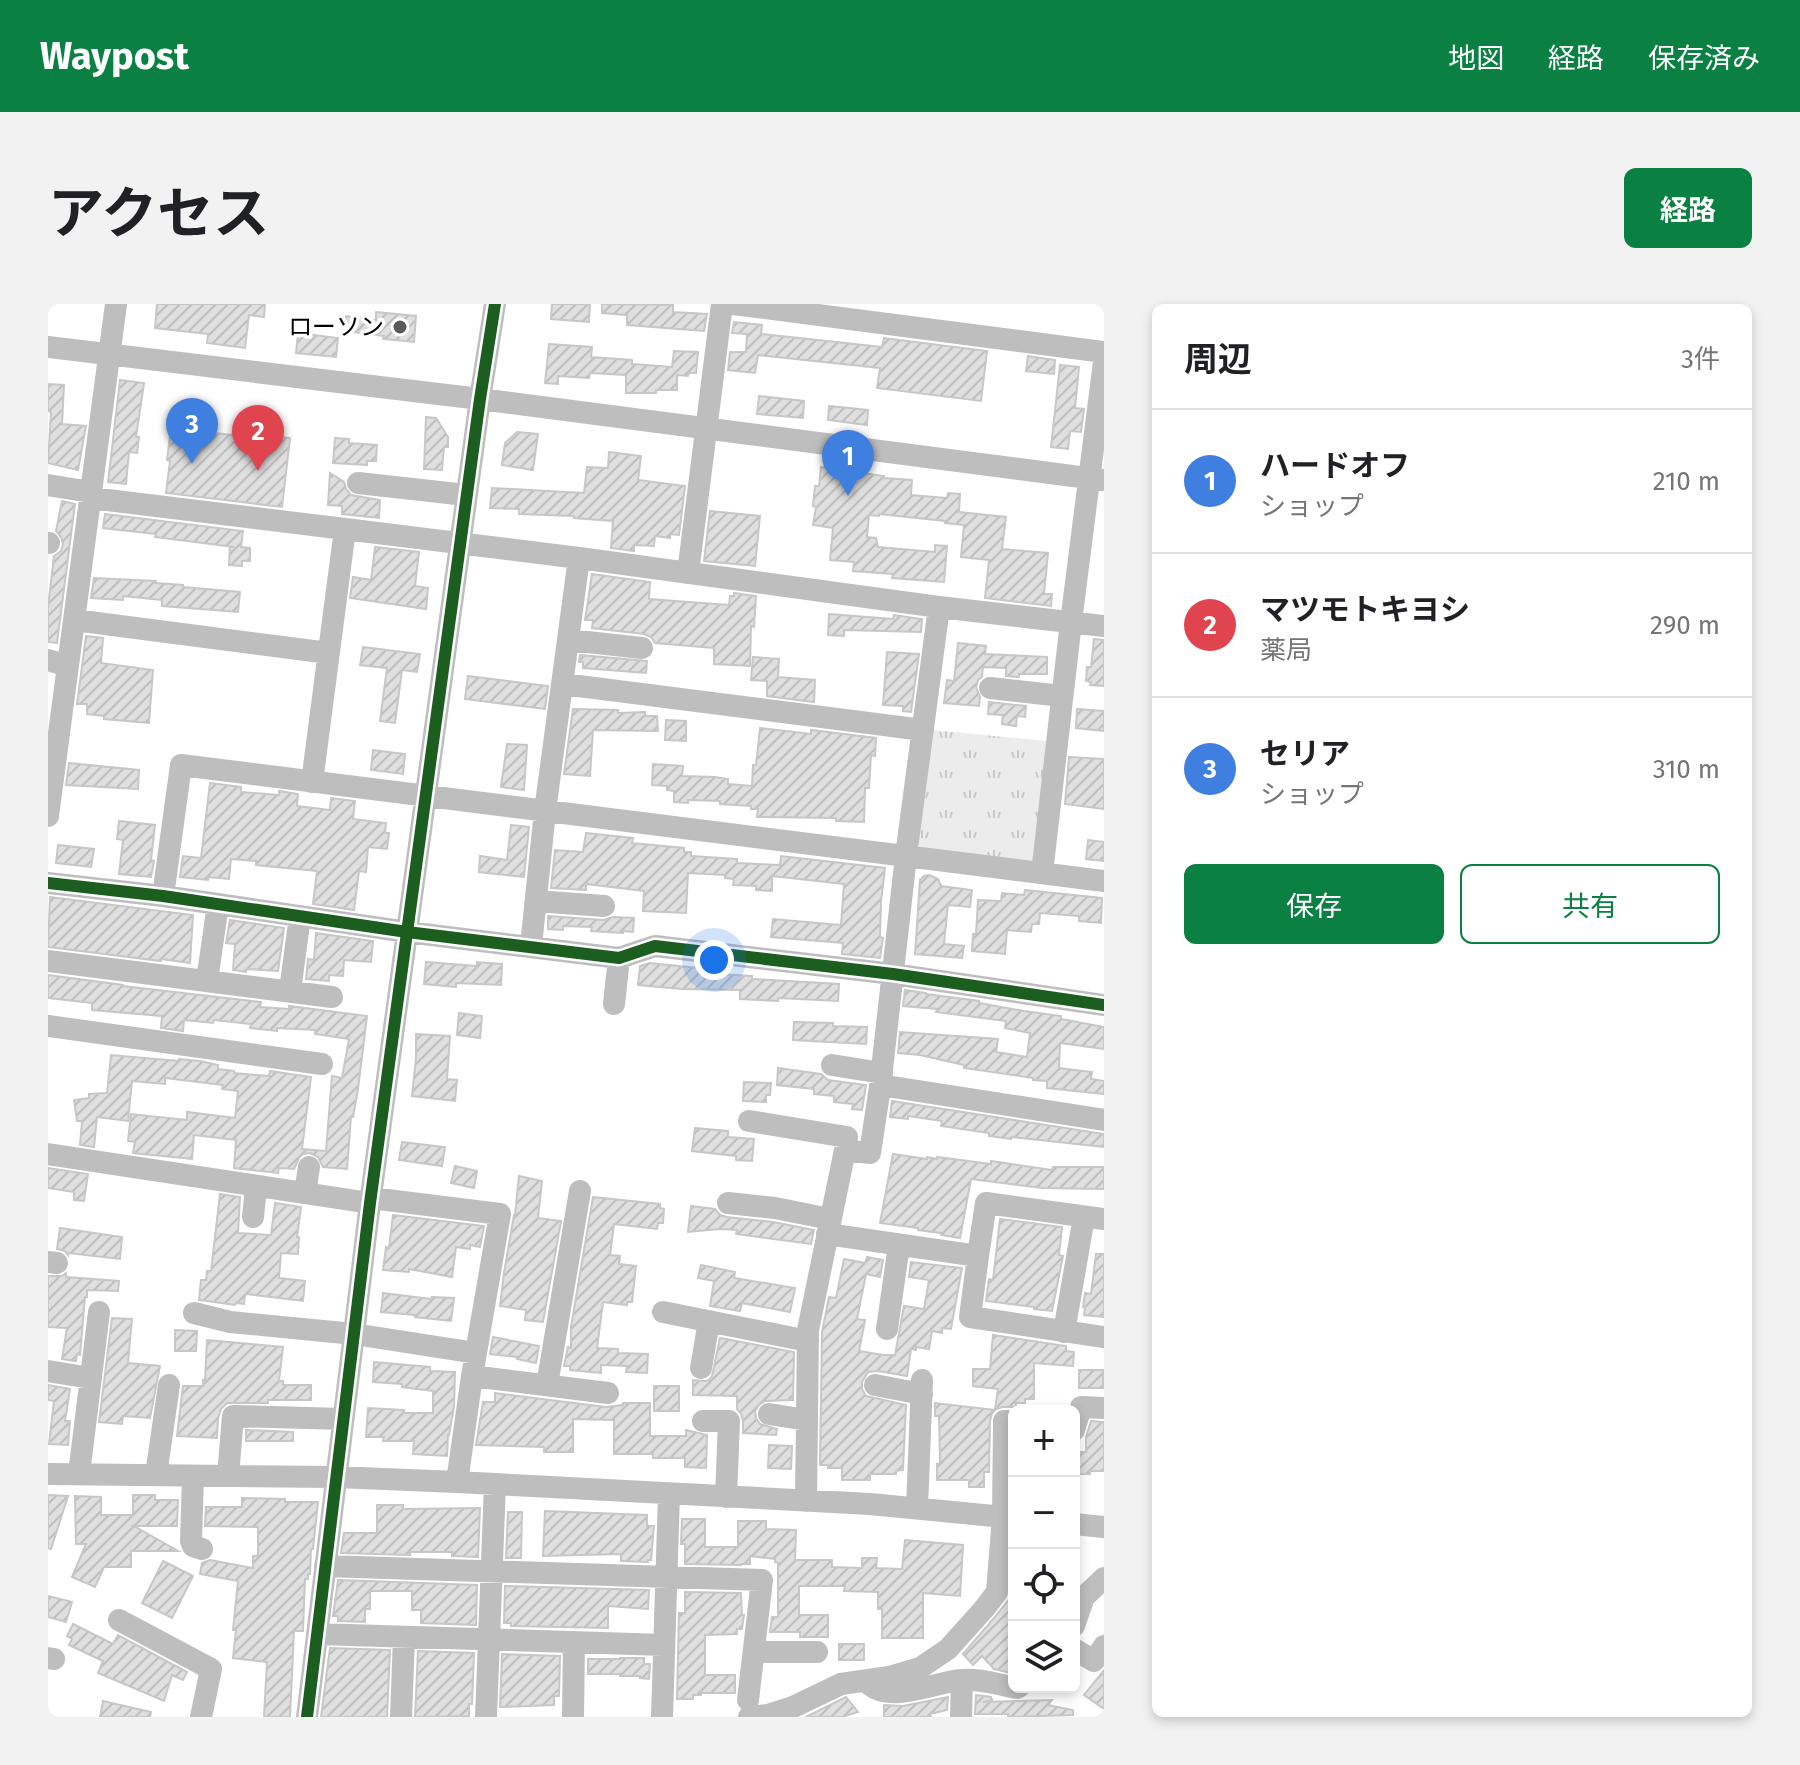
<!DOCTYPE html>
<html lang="ja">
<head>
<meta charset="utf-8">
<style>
	:root { --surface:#fff; --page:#f2f2f2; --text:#202124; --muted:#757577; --line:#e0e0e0; --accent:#0b8043 }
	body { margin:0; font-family:"Fira Sans","Noto Sans JP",sans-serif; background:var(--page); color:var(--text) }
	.controls { position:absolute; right:24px; bottom:24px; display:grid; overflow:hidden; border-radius:12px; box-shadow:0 4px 12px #0003 }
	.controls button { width:72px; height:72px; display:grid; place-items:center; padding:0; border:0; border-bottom:2px solid var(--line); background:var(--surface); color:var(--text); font:40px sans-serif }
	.you { position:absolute; left:666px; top:656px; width:28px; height:28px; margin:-20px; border:6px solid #fff; border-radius:50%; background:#1a73e8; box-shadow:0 0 0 12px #1a73e833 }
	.badge { display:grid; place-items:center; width:52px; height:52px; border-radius:50%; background:var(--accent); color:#fff; font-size:26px; font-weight:700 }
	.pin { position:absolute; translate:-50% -66px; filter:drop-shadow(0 2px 4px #0008) }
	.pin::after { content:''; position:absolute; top:42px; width:28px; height:24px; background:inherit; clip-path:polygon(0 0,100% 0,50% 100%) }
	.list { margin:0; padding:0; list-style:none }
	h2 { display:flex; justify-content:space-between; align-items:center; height:104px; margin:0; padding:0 32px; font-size:34px }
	h2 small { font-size:26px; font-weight:400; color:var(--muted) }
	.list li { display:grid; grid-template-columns:52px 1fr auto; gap:24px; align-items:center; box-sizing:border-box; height:144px; padding:0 32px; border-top:2px solid var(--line) }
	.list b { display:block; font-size:30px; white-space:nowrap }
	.list p { margin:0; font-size:26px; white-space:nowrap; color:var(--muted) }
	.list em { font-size:26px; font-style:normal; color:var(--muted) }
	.actions { display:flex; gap:16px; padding:24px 32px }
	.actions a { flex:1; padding:18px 0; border:2px solid var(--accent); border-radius:12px; text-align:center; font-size:28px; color:var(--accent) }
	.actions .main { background:var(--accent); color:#fff }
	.icon { flex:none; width:44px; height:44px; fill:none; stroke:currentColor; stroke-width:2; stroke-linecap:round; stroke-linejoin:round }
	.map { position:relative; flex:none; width:1056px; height:1413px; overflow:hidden; border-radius:12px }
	header { display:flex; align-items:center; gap:48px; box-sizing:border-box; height:112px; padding:0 40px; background:var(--accent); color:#fff }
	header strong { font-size:38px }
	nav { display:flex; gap:44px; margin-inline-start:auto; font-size:28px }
	.intro { display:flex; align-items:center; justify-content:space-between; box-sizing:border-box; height:192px; padding:0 48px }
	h1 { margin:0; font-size:56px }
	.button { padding:20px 36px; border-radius:12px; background:var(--accent); color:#fff; font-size:28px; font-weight:700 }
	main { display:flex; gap:48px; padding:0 48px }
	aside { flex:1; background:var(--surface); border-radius:12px; box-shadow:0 4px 12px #0003 }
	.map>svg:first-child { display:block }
</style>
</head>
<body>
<header>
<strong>Waypost</strong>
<nav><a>地図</a><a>経路</a><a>保存済み</a></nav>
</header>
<div class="intro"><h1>アクセス</h1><a class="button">経路</a></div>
<main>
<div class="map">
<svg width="1056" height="1413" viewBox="0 0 1056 1413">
	<defs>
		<pattern id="park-tufts" width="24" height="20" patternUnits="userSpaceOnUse" patternTransform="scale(2)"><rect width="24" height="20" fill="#ececec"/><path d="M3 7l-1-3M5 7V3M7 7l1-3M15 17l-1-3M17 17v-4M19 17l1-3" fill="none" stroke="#c9c9c9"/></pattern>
		<pattern id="building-hatch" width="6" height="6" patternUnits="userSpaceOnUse" patternTransform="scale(2)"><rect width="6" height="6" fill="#dfdfdf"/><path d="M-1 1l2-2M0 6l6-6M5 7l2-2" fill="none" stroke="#bebebe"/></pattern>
	</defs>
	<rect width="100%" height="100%" fill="#fff"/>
	<path fill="url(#park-tufts)" d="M885,426L1000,437L985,562L870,544Z"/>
	<path fill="url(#building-hatch)" stroke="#c7c7c7" stroke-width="2" d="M109,0H217L216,13L201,11L197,44L159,39L160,30L107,24Z
		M504,0H542L541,18L503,15Z
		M554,0L625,1V8L659,10L656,27L579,21V11L554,9Z
		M328,8L368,12L366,38L335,35L336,32L296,27L298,12L328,16Z
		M686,18L714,21L713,30L834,43L836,34L939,47L933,97L829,84L832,64L710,51L707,69L680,66L682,48H698L699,30L684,29Z
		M250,29L290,34L288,53L248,49Z
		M501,40L544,43L543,53L584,56V60L624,63L626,47L650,48L648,69H641L640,72L629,71V86H608V89H578V71L542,69L541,74L510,72V80L497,79Z
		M980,52L1007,56L1006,70L978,67Z
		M1012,61L1031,63L1027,104L1036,105L1033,128L1022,127L1020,145L1003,143Z
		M72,76L96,79L88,133H91L89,149L81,148L78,180L60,178Z
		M0,80L16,81L14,120L38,122L30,166L0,159L3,108L0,107Z
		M711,92L756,97L755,114L709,110Z
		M781,102L820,106L819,121L780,116Z
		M378,113L388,114L400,133V143H396L394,166L376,165Z
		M123,124L184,131L185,127L242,134L234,203L118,189L122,157L119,156Z
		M469,128L490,130L485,166L454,161L457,139Z
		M287,134L301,135V139L329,141L328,157H319V161L285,159Z
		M561,148L593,152L590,176L637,182L631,231L622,230V234L607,232L606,242L586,241V247L563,244L565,217L526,214V212L471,210V205L442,204L444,184L536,189L539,163L560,164Z
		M773,163L836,172V174L864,176L863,191L899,194L900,189L912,190L911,208L958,213L954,245L1000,249L996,290H1004L1003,302L937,294L941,256L913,253L916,221L897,219V217L831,210V212L821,211L819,233L828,234L830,243L887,248V241L899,242L896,278L844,274L845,270L805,267L806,258L782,256L785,224L765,221L768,203L765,202L767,182H771Z
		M282,169L296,178L298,185L303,191L332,196L331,214L294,210V202L280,201Z
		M14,197L27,200L9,339L0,338V303L6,252L13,247L15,240L13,233L8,227Z
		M662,207L712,212L707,262L656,257Z
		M57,210L195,227L193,243L202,244V257H194V262L181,261L182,243H186L107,233L108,230L55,224Z
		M327,243L371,248L367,282L380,284L378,305L302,294L305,273L323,276Z
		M544,270L602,278L601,295L681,301L682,292H686V289L708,292L706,323L703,322L702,362L666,360V344L607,339L603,333L596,330L544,324L545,316H537Z
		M46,274L108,277V279L135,281V283L192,288L190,308L114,302V296L75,292V296L43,294Z
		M781,310L845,315L846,311L874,315L873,328L796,326V332L780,331Z
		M38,332L55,334L53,359L105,366L101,419L56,415V412L39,410V400H29Z
		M1046,335L1056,336V382L1042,381L1043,378L1038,377L1039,363H1043Z
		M910,339L938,342L937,350L999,353V370H971V373L958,372V364L935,363L934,373L930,376L928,383L932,393L931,402L896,399L899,376L906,377Z
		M315,343L372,350L369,368L354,366L347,419L332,417L339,364L312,361Z
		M839,348L871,350L863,408L855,407V402L835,401Z
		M532,351L599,357L598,369L535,364V358H531Z
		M705,353L731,355L730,373L767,376L766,398L719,392V377L703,376Z
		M420,372L500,382L497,405L417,395Z
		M941,398L978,402L977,413L969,412L968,422L954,420L955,411L940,410Z
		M525,405L570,406V409L597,408V412H609L610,427L545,426L542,472L516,470Z
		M1029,405L1056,407V427L1028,424Z
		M618,416L638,417V437L617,436Z
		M712,424L763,430V426L828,434L827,452L823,451L821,484H817L816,518L788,517V514L709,513L710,505H703V502L672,500V497L640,496V499L626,498V487L619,486V482L604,481L605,460L635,462L634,472L667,473L680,475V480L704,482L705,461H708Z
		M459,440L479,441L476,486L453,483Z
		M325,446L357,450L355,470L323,466Z
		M1021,453L1056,455V505L1017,500Z
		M21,459L91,466L90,485L18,481Z
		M162,479L193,483V488L231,491V487L250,490L249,502L282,506L283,494L307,497L305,515L338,519L337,529H341L339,545L320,543L318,568L311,567L306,606L265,600L269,567L208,561V557L183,555L181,575L160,573V576L132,573L135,552L153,554Z
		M71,517L107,521L103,556L106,557L103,573L71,570L75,536L69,535Z
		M463,521L481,523L476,573L431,568L432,552L459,556Z
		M538,529L585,534L584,539L636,544V548H643V552L689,555V559L732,561L733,552L837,564L833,598L832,633L835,634L832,654L794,650L795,639L723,633L725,615L793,621L796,580L724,572V587L708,586V582L685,581L686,575L677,574V571L640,569L638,609L595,607L596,587L538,580V586L503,584L507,546L535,548Z
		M1040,536L1056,538V557L1038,555Z
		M10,541L46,545L43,563L8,559Z
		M881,571L890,575L893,582L924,586L922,603L900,601L896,640L916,642L914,654L867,650L872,576L876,572Z
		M977,586L1054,594L1053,619L1031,617V612L992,609L991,620H984L983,628L959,626L957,650L924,647L925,630H928L930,596L953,597L954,589L976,591Z
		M2,593L145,611L142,659L113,655V657L0,643Z
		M500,612L555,616L565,613L586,614L585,628L575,627V629L543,627L544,623L515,622V626L500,625Z
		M182,616L236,624L230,667L199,665L198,668L185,666L187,640L178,639Z
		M268,629L325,637L323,658L296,656L295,672L281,671V677L258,675L260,655L266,656Z
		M378,658L429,662V658L454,660L453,681L408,679V683L376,680Z
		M601,659L670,666V670L704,672V675L791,680L790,697L730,694V697L692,695V686L634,685L590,681L592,662Z
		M0,671L75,681V682L213,698L212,703L241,705V702L319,712L310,785L305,813H303L299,865L275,863L270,853L262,849L255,850L251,854L246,865L231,864L230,869L186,864L188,836L146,831L144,855L85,849L87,838L80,837L83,810L139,816V808L187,814L190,787L174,785L175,781L117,774V780L84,777L80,817L49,813L46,843L32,841L34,817H29L26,796L41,794V790L59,789L63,751L131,757V755L152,757L170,761V765L186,767V769L221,772L222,767L263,773L254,845L278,847L284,772L294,774L301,735L267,730V726L229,724V727L202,724L203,720L166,716L165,719L136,716L135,727L113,724L114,712L44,706V699L0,694Z
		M857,686L878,689V690L931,697V699L976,707L1013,712V715L1056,723V745L1012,739L1011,764L1044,768L1043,775L1056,777V790L999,784V777L985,776V774L916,764V761L872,751L850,749L852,728L950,735L948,748L979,753L982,729L957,724L958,717L888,708L889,705L855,702Z
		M411,709L434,712L432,734L409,731Z
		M746,718L785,719V722L819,723L818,740L745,736Z
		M368,730L402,732L399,775L409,776L407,797L364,792L368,754Z
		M730,764L773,770L780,776L818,781L814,806L804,805L805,800L786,798V792L766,790V785L729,781Z
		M696,778L723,779L722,791H718V798L695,797Z
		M844,797L1056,830V843L963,833V835L941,832V829L893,822L894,817L860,812V815L842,813Z
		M647,824L680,827V833L706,835L704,857L688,856V852L644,847Z
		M354,838L397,843L394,862L351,856Z
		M845,850L879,855V853L889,855V853L943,860V857L1004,866L1005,863H1056V885L994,884L923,875L912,934L893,931V929L870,926V924L832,919Z
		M407,862L429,867L426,884L403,879Z
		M0,864L40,870L36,897L26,896V888L0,884Z
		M471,872L494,877L490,914L513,917L495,1018L477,1016L478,1006L452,1002L456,969L466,911H467Z
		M172,890L192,893L190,929L223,931L227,899L253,903L249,933H251L250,950L233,949L231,974L257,977L255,997L199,990L197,991L196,1000L188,999L187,1001L151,996L153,976H158L159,967H163Z
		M545,893L612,900V904L616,905L615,919H610L609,925L566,920L562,951L572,952L571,960L588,962L584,998H579V1001L555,998L549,1044L570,1045V1049L600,1050L599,1069L578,1068L579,1062L553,1061V1069L522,1066V1062H516L520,1043L523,1044V1023Z
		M643,902L667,905L672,911L679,913L725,918L766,926L763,940L688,930L689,926L672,925L640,928Z
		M345,911L436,922L432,943L422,941V945L408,943L404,973L361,965V968L335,966L338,943L341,944Z
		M952,915L1014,923L1011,951L1015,952L1004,1007L986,1005V1003L938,997L941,975L945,976Z
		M12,924L74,933L72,955L20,949V951L17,947L9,945Z
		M1048,950H1056V1013L1036,1011L1037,1003H1035L1037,989L1043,990Z
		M819,953L835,956L832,973L818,970L809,1015L817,1016L811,1047L835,1051H847L856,1002L876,1005L881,976L861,973L863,958L914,964L903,1025L894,1024V1029L884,1027L881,1045L868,1043V1046L863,1045L859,1072L830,1067L820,1068L814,1078V1085L818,1092L858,1101L855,1166L848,1167V1170H822V1176H794V1164H780V1161H772L774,1028L781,993L788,994L796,955L817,959Z
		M653,961L687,968L686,974L747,984L742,1008L694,999L692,1007L662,1002L666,977L650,974Z
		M18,969V973L71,977L70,987L39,986V993H37L32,1051L29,1050L28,1057L14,1055L19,1024L0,1023V972H14Z
		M335,989L383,995L384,993L406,994L403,1017L367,1013V1011L333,1008Z
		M64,1014L84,1015L80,1059L112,1062L102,1114L75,1112L74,1120L51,1118Z
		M127,1026L149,1027L148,1047H127Z
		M945,1031L1018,1042V1047L1026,1048L1025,1062L986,1059V1095H977V1099H968V1103H955L948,1105L944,1109L942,1117L941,1168H936V1183H921V1176H889V1160L892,1159L891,1112H887V1099L947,1106L950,1085L925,1082V1065H942Z
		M445,1033L491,1042L488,1059L469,1055V1053L442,1050Z
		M672,1034L746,1048L745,1096L717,1097L711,1101L707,1107L708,1114L712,1120L729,1125L728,1131L695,1129V1117L693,1110L689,1105V1092L645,1091V1076L657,1077L661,1076L664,1072Z
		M159,1036L235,1043L231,1077H235V1081H263V1096H220V1099H179L173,1105L170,1114L169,1134L129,1132L135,1082H155V1076H157Z
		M326,1058L382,1063V1067L407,1068L406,1103L401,1131H400L399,1152L365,1150L366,1137H335L336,1133H318L320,1104L356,1106V1109H385V1087L354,1083V1080L325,1078Z
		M1031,1066H1055V1084H1031Z
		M0,1081L22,1085L17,1117H22L20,1141L1,1140L6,1097L0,1096Z
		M606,1082H631V1107H606Z
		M447,1089L558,1103L575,1101V1099H602V1132H638V1126L659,1131L658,1164L637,1163V1154H605V1150H566V1116L525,1115V1148H496V1143L428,1141L435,1098H447Z
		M1043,1117L1056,1118V1167H1042V1170H1026V1148H1038V1133Z
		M198,1126L245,1128V1137H198Z
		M721,1141L744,1142L743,1165L720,1164Z
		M0,1191L20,1192L3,1245L0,1244Z
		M85,1191H107V1196H130L129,1222H86L130,1247H83V1263H56L47,1283L24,1273L38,1240H28L27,1192L53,1193V1211H85Z
		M194,1194L237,1195V1198H270L265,1245H263L262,1270H260V1275H257L255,1327H246L242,1413H216L219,1358L185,1354L188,1326H185L190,1277L152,1270L154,1259L162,1256L205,1264V1252H210V1223L157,1222L158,1203H194Z
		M329,1201H355V1205L432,1204L430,1253L404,1252V1248H362V1251L293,1249L296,1229H329Z
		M497,1207L599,1211V1222H606L603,1256H600V1258L573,1257V1250L495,1252Z
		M460,1208H474L473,1254H458Z
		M634,1215H657V1243H690V1217H718V1225L748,1226L747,1256H784V1263L814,1264V1254H829L828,1264L854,1265L857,1236L915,1241L912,1292L875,1289V1334H834V1305H830V1288L796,1287L797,1282H751V1311H780V1333H752V1328H722L724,1313H730V1259L727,1258V1255L702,1252V1260H693V1261L637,1260V1240H633Z
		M115,1257L145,1272L124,1314L94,1299Z
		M290,1276L429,1281L428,1321L373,1319V1306H364V1287H322V1305H317V1318L290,1317V1312H285Z
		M457,1282L601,1286L600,1305L560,1302V1324L463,1322V1319H456Z
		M637,1288L693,1289L694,1311H696L694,1325H689V1330L657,1331V1371H687V1389H653V1391H645V1395H629L631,1309H637Z
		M966,1289V1366L963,1369L946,1365L934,1352L925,1361L915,1350L946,1314Z
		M0,1292L24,1298L18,1318L0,1313Z
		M25,1320L65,1340L70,1331L139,1368L135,1376L124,1371L116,1397L50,1369L55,1357L21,1341L24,1335L19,1332Z
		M791,1340H816V1356H791Z
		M282,1344L342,1346L339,1413H273Z
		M370,1347L426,1349L424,1400H421V1412L367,1413Z
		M454,1350L512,1352L511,1392H506V1401L452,1403Z
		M572,1354H596V1360H602L601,1375L592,1374V1372H572V1370H540V1355H572Z
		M1056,1366V1405L1036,1391Z
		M928,1391L943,1393L944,1396L935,1398L1004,1396L1000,1401L1025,1406V1411L960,1413V1410H927Z
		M798,1393L810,1408L794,1413H758Z
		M900,1393L899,1406L882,1410L883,1413H836V1401L855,1402Z
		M55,1397L103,1408L102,1413H52Z"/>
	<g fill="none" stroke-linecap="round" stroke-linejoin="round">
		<path stroke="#bebebe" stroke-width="22" d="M685,0L1056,48
			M0,43L432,95L1056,176
			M310,179L418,191
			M0,181L43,188
			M43,194L297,225L264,478
			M297,225L531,254
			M0,239H1
			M640,269L674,0
			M26,316L281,349
			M521,336L594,344
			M0,356L20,362
			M515,380L875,426
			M942,384L1014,392
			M0,512L68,0
			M994,569L1023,318L1056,58
			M0,579L115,592L359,628L571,654L607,642L845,670L1056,701
			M115,592L133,461L1056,577
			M488,597L556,602
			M483,642L497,507L531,254L891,303L1056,322
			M0,657L284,693
			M159,677L170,600
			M242,687L252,612
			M566,700L571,654
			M0,722L274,760
			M784,761L834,769
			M832,781L1056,816
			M701,817L799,833L797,846
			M0,850L322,899
			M257,889L261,863
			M323,894L452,910L424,1072L409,1178
			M680,899L727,904L782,915
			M205,913L208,882
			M779,930L930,952L938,899L1056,915
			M930,952L922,1013L1056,1033
			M0,958L9,959
			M615,1008L760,1037
			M146,1009L182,1018L306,1030L428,1049
			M839,1025L851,941
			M1016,1028L1036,913
			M653,1064L661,1017
			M0,1067L43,1074
			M424,1072L560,1089
			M499,1081L532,887
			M827,1081L874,1090
			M721,1110L759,1116
			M655,1117H681L678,1193
			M1026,1126L1033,1103L1056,1104
			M0,1170L288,1173L409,1178L822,1200L966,1214
			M31,1170L51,1008
			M108,1171L121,1081
			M145,1172L143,1237L145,1242L154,1245
			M180,1172L185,1112L295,1115
			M758,1197L760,1026L797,846L822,849L832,783L858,552L891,303
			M869,1204L874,1076
			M1026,1220L1056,1223
			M277,1262L714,1276L700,1396
			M71,1316L163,1365L153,1413
			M1026,1322L1036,1293L1056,1274
			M269,1330L616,1341
			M1026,1345L1046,1357L1056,1342
			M706,1348H769
			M0,1354L6,1355
			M822,1381C843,1399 888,1378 913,1376C932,1374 951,1381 969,1384L971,1383
			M259,1413L322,899L432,95L447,0
			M353,1413L356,1333
			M438,1413L447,1180
			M525,1413L526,1339
			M614,1413L621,1190
			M701,1413L720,1411L745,1403L793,1380L841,1373L872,1364L900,1345L936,1305L949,1288L955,1213L956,1117H966
			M913,1413L914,1376"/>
		<g stroke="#fff" stroke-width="17">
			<path id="cycleway" d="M0,579L115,592L359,628L571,654L607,642L845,670L1056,701
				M259,1413L322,899L432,95L447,0"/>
		</g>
		<use href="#cycleway" stroke="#1b5e20" stroke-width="12"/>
	</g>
	<circle fill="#595959" stroke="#fff" stroke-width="3" cx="352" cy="23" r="8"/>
	<g text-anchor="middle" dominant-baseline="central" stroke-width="7" stroke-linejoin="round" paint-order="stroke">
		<g font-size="24" fill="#000" stroke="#fff" text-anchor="end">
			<text x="336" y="23">ローソン</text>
		</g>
	</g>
</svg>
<div class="controls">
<button>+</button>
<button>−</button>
<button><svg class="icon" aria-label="locate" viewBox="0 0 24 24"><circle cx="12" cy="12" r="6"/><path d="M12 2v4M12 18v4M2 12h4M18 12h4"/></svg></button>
<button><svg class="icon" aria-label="layers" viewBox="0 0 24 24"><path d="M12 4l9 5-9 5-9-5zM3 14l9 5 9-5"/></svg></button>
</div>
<div class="you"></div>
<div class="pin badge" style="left:800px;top:192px;background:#3f7fe0">1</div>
<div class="pin badge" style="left:210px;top:167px;background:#e0444e">2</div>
<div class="pin badge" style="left:144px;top:160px;background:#3f7fe0">3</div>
</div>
<aside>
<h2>周辺<small>3件</small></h2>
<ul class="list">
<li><span class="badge" style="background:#3f7fe0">1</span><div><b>ハードオフ</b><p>ショップ</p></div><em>210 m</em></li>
<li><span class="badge" style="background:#e0444e">2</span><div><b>マツモトキヨシ</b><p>薬局</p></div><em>290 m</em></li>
<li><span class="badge" style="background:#3f7fe0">3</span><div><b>セリア</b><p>ショップ</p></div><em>310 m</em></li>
</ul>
<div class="actions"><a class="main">保存</a><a>共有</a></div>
</aside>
</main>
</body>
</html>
